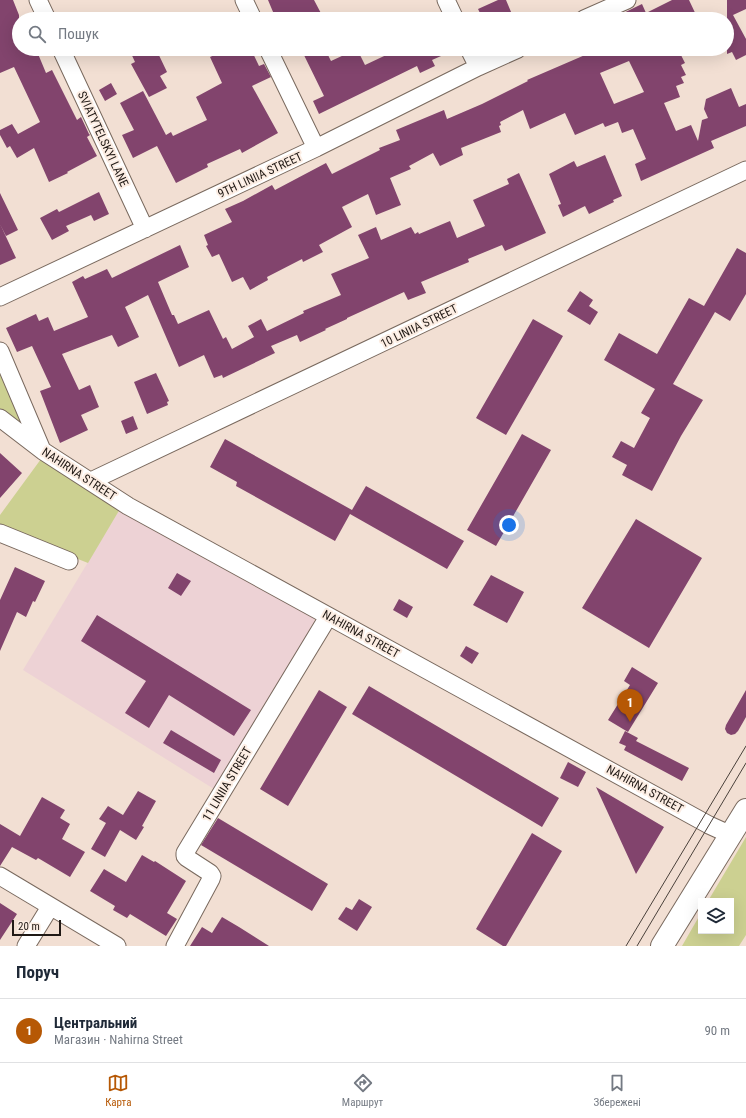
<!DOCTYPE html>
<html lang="uk">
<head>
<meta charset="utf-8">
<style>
	:root { --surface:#fff; --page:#f2f2f3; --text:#1f2937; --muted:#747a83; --line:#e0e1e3; --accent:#b65805 }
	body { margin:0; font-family:"Roboto Condensed",sans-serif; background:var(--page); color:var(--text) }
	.controls { position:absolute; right:12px; bottom:12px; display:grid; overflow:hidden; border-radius:0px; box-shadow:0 4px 16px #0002 }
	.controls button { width:36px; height:36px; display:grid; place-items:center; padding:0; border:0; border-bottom:1px solid var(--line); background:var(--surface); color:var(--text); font:20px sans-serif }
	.scale { position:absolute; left:12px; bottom:10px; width:49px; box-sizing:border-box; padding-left:4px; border:2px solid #201915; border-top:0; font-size:11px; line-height:14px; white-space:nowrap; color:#201915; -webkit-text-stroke:3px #fcede3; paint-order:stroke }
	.you { position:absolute; left:509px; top:525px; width:14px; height:14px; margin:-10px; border:3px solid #fff; border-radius:50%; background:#1a73e8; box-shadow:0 0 0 6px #1a73e833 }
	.badge { display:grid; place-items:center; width:26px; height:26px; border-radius:50%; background:var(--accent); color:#fff; font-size:13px; font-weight:700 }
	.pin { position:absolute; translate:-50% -33px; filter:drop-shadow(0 1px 2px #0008) }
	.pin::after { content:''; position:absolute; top:21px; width:14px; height:12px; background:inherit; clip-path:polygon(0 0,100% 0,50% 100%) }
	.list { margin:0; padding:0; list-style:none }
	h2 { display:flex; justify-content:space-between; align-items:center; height:52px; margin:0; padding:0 16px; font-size:17px }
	h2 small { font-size:13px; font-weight:400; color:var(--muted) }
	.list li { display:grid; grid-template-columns:26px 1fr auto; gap:12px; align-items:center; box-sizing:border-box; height:64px; padding:0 16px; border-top:1px solid var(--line) }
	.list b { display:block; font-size:15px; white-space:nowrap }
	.list p { margin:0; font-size:13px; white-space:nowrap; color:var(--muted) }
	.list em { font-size:13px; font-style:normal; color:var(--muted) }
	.icon { flex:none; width:22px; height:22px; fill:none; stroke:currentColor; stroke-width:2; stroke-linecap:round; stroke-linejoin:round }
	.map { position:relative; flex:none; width:746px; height:946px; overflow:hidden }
	.search { position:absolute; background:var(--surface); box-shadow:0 4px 16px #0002; left:12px; right:12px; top:12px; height:44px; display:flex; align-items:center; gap:10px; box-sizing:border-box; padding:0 14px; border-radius:22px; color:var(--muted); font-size:15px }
	.sheet { height:116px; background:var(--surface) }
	nav { display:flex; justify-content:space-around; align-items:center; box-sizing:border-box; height:56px; border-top:1px solid var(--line); background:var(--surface); font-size:11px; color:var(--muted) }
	nav a { display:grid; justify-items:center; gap:2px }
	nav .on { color:var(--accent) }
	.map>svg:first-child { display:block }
</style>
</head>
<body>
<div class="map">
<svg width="746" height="946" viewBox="0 0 746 946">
	<rect width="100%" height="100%" fill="#f2dfd3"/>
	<path fill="#edd2d5" d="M120,509L314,617L315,626L214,789L23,670Z"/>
	<path fill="#ccd091" d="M0,360L25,422L21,425L0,409Z
		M41,459L120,509L88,563L0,528V515Z
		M746,837V935L739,946H682L701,913V931H731V901H708Z"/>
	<path fill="#82446d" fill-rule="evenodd" d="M0,0H13L19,15V49H36L46,73L52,70L77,120L81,117L89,134L90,135L87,137L97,156L67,172L68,173L49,182L34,148L17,158L10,146L7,148L0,135V130L12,124L18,134L40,122L14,67L0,73Z
		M268,0H314L324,19H276Z
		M498,0H506L514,19H483L478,9Z
		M672,0H689L698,19H611L642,4L646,13Z
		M727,0H746V9L733,15L746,39V55L736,60L732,52L727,54Z
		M129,49H156L167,72L160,76L167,88L149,97L131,64L135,62Z
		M228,49H251L259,66L264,64L271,77L252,86L278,133L242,153L240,149L207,164L208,167L176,183L157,146L133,158L122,135L134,130L120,103L143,91L166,135L171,132L173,136L207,120L196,97L222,83L210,57Z
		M301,49H325L331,61L357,49L365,65L399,49H457L432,60L435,66L420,73L417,66L319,114L313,101L324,96Z
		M582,49H678L685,63L681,65L686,75L681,77L684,83L676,86L680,97L664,103L676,131L691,125L698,141L702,120L708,118L704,109L706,99L731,88L739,107L746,104V126L711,141L714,148L641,181L635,164L646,159L633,129L622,133L618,122L605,127L603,123L575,135L565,113L530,129L523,110L500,122L501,125L499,126L501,132L461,148L463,155L440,166L433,153L409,166L411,169L390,178L401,205L376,215L368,194L342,207L352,227L319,245L323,252L303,262L302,259L267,277L268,280L250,290L243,277L232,282L219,254L212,257L206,246L208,245L204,235L232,222L225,209L243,201L272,185L275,190L326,163L332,174L380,150L379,148L400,140L396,130L444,110L447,119L482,104L528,81L527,80L585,55ZM629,61L644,92L614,104L600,73Z
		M111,83L117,94L105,101L99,90Z
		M605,155L622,196L613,200L614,202L589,214L585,206L563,217L558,205L561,204L549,174L574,161L577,167Z
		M519,173L546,233L505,251L502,245L468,259L469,262L421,282L426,293L408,300L404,292L347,318V319L325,329L326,330L300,342L297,335L271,346L275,353L223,378L222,375L214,378L204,355L179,367L148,295L125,307L139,337L118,347L112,335L62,354L79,390L90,385L99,407L81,415L88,430L60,443L40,391L51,387L32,346L17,352L6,328L36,314L39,321L48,317L54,331L88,317L72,282L83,276L85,279L107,269L112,278L180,245L189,267L158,282L172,315H174L178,324L209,310L223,339L226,337L232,349L254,337L248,326L261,319L267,331L304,313L303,311L341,295L331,274L369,258L358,235L376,227L381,240L411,227L415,234L418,232L419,234L450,221L457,238L485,226L473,200L509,184L507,179Z
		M99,192L109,214L94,221L91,215L66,226L69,231L52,240L40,218L57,209L59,212Z
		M0,193L18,230L6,236L0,224Z
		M0,224L16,258L0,265Z
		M737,248L746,253V294L730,321L715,312L673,384L703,400L681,436L652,491L622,475L627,465L612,457L621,441L634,448L650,418L641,413L655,389L604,360L619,333L657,354L689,298L704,306Z
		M580,291L593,300L589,306L598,312L590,325L567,311Z
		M533,319L563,336L506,435L476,418Z
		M156,373L169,401L167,402L168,405L147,414L134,382Z
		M133,416L138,429L126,434L121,421Z
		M522,434L551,450L496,546L467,530Z
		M225,439L352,510L366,486L464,541L447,569L350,514L335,541L236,486L237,482L210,467Z
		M0,453L22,473L0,498Z
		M636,519L702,558L649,648L582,608Z
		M15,567L45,581L35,602L33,601L26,617L17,612L0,651V600Z
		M177,573L191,581L181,596L168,588Z
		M491,575L524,592L507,623L473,605Z
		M399,599L413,607L407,618L393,610Z
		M97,615L251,710L234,736L169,695L149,728L125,713L146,681L81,641Z
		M466,646L479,653L472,664L460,656Z
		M632,667L658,683L628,732L608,720L630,685L624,681Z
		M369,686L559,798L542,827L352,714Z
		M319,690L347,707L288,806L260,789Z
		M746,690V717L738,731L735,734L731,735L727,733L725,729L726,725Z
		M171,730L221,760L214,773L163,743Z
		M625,731L638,738L636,741L689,768L682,781L624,750L626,746L619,743Z
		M568,762L586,772L578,787L560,778Z
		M596,787L664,827L636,874Z
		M138,791L156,801L142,826L144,827L136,840L120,830L105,857L91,849L106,823L99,819L108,806L123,815Z
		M42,797L65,810L60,818L70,824L62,839L85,852L70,877L38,858L36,860L12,847L0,866V824L20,836Z
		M218,818L328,884L312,911L201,845Z
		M532,833L562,851L506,946H503L476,929Z
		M142,855L154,862L155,861L186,881L167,913L177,919L166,936L130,914L127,918L113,910L115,906L90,891L104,869L126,882Z
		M359,899L372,907L357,931L338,919L346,907L352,910Z
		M0,903L17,914L0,940Z
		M222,917L239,927L269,946H190L202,927L212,933Z"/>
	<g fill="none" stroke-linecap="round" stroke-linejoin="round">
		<g stroke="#79695e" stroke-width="19">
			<path id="street" d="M38,0L47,19
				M244,0L253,19
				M446,0L455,19
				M584,19L627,0
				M61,49L145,229
				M268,49L316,148
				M469,49L478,67
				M0,297L316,148L478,67L518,49
				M0,351L42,450
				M0,418L43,451L128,506L709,825L731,835
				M91,481L746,170
				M0,533L69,561
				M0,876L117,946
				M26,946L50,907
				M175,946L211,879L212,876L210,873L187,858L185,856V853L328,617"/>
		</g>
		<g stroke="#79695e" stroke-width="24">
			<path id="secondary" d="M662,946L746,810"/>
		</g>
		<use href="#street" stroke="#fff" stroke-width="17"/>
		<use href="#secondary" stroke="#fff" stroke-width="22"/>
		<path stroke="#4a413b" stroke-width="1" d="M626,946L746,746
			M637,946L746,763"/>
	</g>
	<g text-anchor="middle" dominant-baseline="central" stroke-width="4" stroke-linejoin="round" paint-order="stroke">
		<g font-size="12" fill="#201915" stroke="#fcede3">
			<text transform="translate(103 139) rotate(65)">SVIATYTELSKYI LANE</text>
			<text transform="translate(260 175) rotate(-25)">9TH LINIIA STREET</text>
			<text transform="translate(419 326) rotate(-26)">10 LINIIA STREET</text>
			<text transform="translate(79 474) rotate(33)">NAHIRNA STREET</text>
			<text transform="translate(361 634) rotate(29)">NAHIRNA STREET</text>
			<text transform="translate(227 784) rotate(-59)">11 LINIIA STREET</text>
			<text transform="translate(645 789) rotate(29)">NAHIRNA STREET</text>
		</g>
	</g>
</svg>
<div class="controls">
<button><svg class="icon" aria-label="layers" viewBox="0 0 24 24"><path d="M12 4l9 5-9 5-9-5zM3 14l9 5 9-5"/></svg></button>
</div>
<div class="scale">20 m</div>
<div class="you"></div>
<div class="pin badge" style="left:630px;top:722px">1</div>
<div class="search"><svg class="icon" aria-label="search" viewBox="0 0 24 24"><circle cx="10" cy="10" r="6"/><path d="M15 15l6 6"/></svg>Пошук</div>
</div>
<section class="sheet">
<h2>Поруч<small></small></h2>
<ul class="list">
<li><span class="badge">1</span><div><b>Центральний</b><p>Магазин · Nahirna Street</p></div><em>90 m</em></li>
</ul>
</section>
<nav>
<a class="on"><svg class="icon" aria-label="map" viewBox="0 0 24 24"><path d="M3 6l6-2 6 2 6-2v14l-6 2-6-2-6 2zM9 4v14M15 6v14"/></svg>Карта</a>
<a><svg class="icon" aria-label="directions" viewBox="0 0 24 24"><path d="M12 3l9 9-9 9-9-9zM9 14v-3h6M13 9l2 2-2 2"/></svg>Маршрут</a>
<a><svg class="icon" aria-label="saved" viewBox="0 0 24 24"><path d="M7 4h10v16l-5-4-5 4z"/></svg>Збережені</a>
</nav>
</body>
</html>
